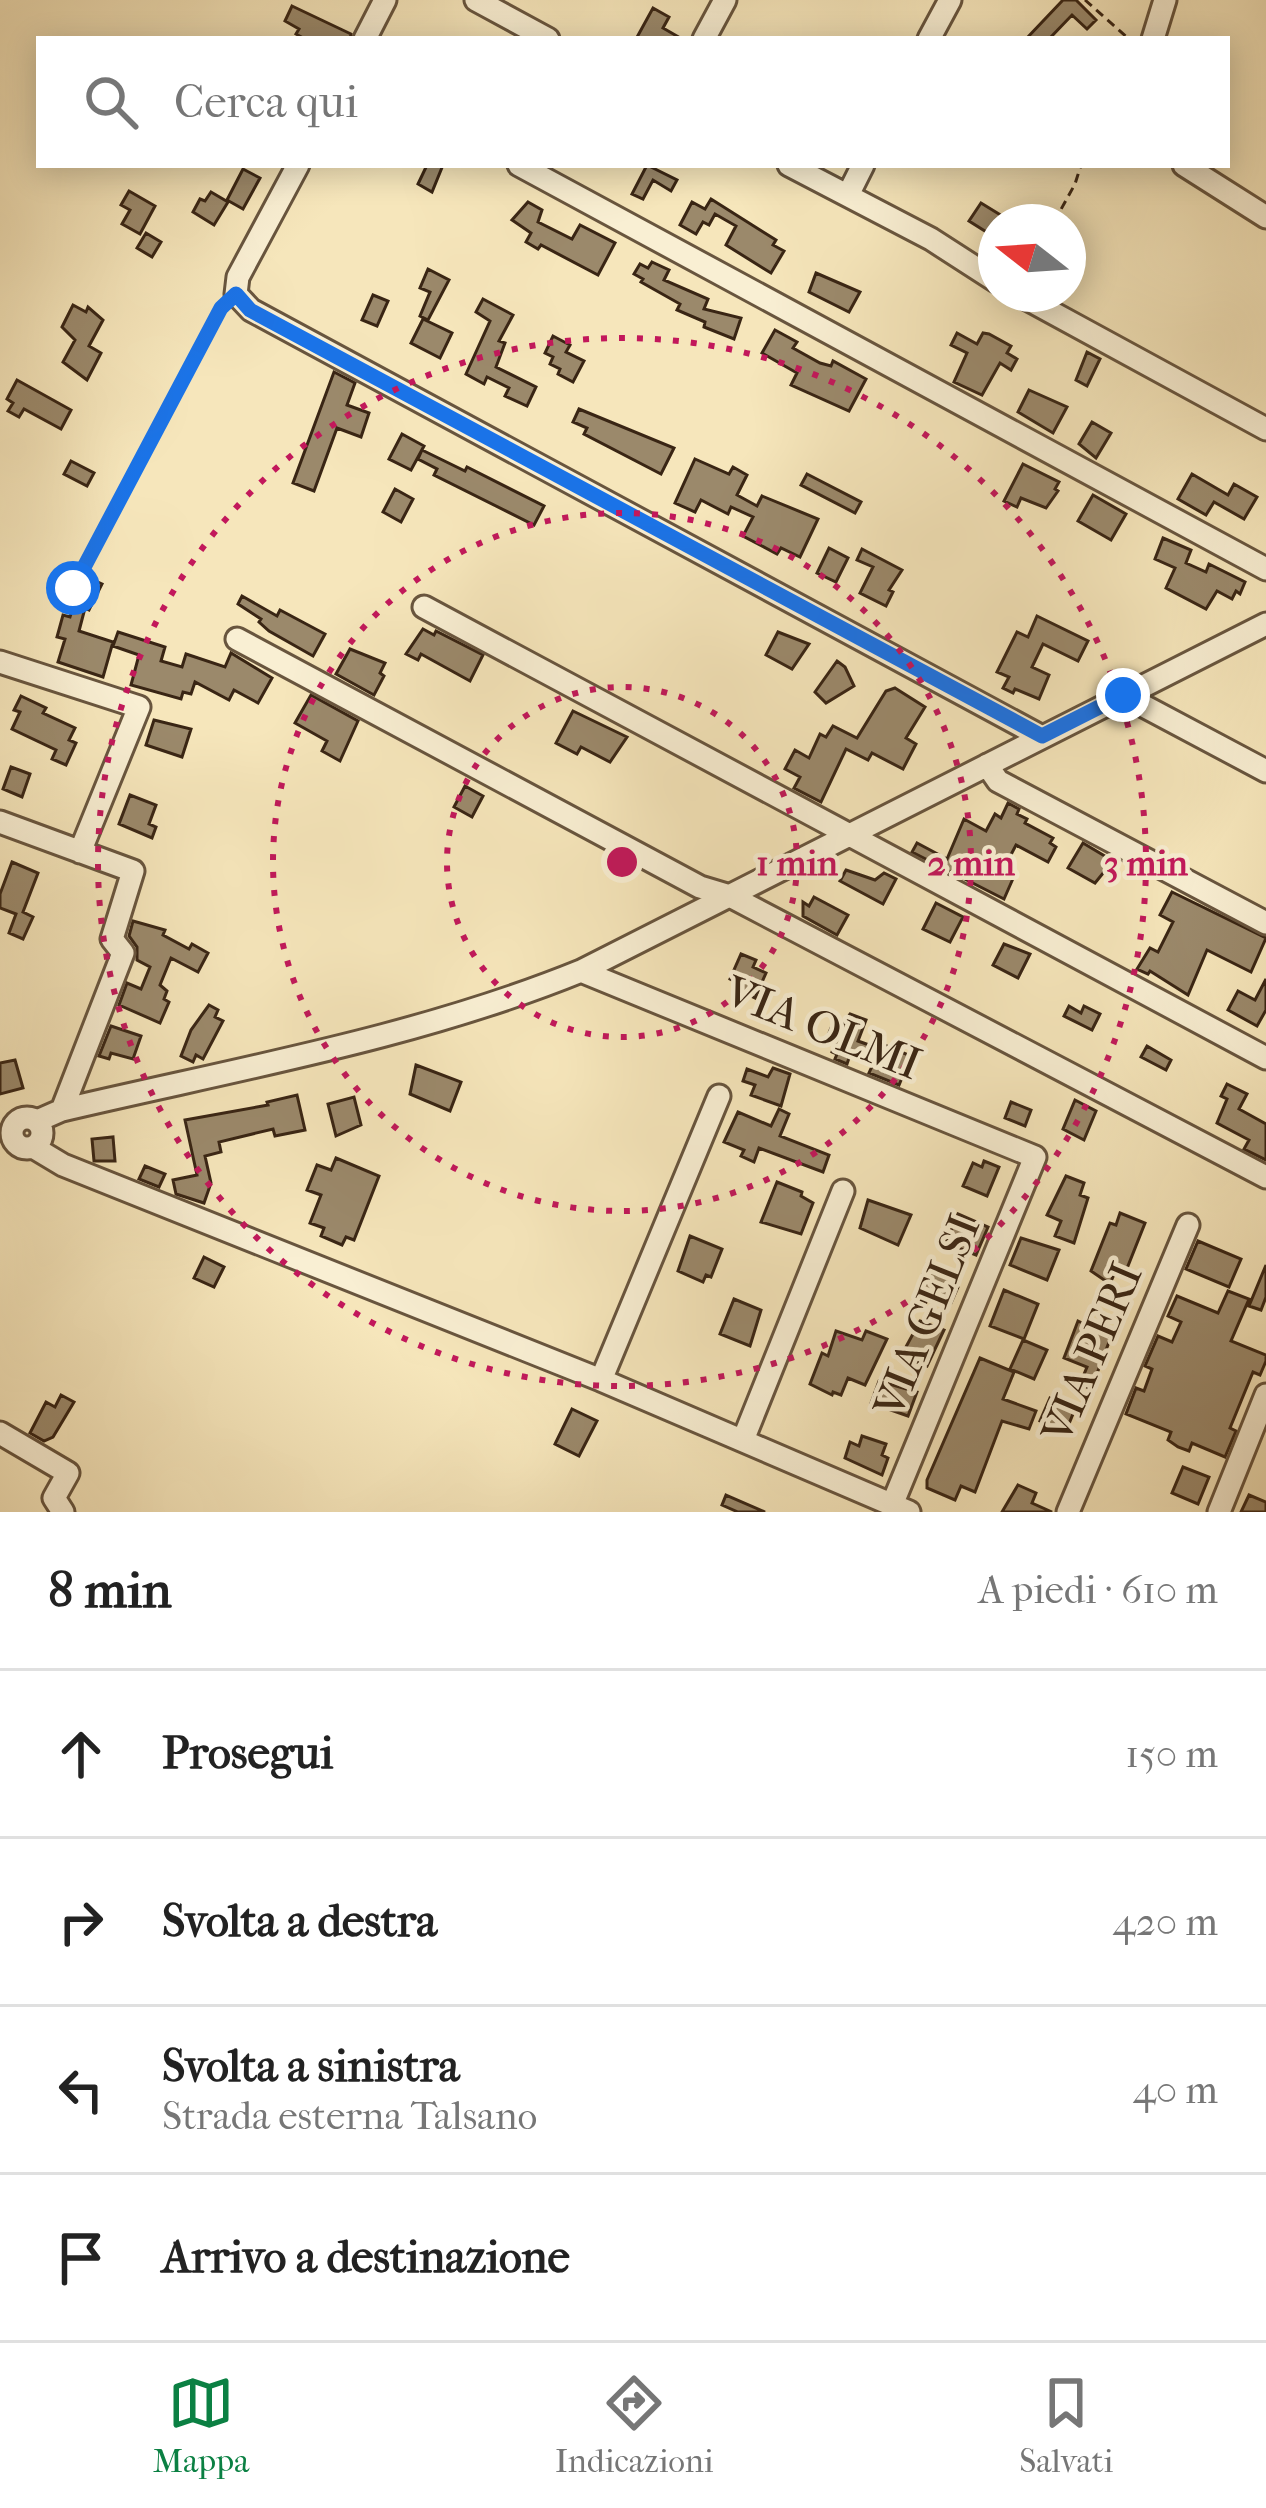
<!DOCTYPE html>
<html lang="it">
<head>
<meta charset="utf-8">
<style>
	:root { --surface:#fff; --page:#f2f2f2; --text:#222; --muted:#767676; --line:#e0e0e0; --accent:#0b8043 }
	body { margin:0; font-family:"IM FELL French Canon",serif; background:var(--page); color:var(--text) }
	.compass { position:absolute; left:978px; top:204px; width:108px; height:108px; border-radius:50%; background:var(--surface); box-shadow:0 6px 30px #0003; rotate:287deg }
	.stop { position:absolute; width:36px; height:36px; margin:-27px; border:9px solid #1a73e8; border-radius:50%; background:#fff }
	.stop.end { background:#1a73e8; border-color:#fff; box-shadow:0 3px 12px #0008 }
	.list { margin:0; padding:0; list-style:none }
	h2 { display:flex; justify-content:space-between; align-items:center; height:156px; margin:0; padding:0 48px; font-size:51px }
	h2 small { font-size:39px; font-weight:400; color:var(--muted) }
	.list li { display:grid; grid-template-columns:78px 1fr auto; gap:36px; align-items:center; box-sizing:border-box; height:168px; padding:0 48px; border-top:3px solid var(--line) }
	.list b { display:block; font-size:45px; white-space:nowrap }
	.list p { margin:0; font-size:39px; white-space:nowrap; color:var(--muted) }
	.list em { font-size:39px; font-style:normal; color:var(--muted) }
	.icon { flex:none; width:66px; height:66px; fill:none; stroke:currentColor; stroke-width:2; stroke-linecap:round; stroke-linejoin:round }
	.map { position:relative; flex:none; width:1266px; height:1512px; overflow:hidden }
	.search { position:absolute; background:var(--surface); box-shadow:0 6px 30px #0003; left:36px; right:36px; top:36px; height:132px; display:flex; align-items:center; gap:30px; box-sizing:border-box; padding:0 42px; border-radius:0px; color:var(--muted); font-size:45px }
	.sheet { height:828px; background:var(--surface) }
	nav { display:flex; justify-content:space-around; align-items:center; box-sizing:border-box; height:168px; border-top:3px solid var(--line); background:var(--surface); font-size:33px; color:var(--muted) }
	nav a { display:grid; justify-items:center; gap:6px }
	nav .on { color:var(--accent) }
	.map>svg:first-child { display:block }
</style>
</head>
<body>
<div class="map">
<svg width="1266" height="1512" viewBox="0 0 1266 1512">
	<rect width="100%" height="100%" fill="#f6e6bb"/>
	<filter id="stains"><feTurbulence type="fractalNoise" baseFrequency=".00167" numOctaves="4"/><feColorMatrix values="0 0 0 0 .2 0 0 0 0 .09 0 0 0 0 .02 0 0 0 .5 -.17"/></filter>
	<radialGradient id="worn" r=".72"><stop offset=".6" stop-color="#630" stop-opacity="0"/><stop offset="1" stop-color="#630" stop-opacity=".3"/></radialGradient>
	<path fill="#9b896b" stroke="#392514" stroke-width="3" d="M1063,0H1076L1096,20L1087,29L1072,15L1049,39H1026Z
		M292,6L351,34L350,39H305L296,34L299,29L285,21Z
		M653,8L669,17L663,28L682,39H636Z
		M427,165H443L432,192L418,184Z
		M647,165L677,180L671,191L653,180L643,199L632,194Z
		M243,169L260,178L243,209L227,200Z
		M129,191L155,206L140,234L122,224L130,210L121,205Z
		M211,192L228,202L214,225L193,212L200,199L205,201Z
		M711,199L776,240L773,245L784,251L771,273L726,245L736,226L715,214L709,225L703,222L696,234L680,225L692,202L705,209Z
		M528,202L542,210L538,222L572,239L580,225L615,243L598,275L541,245L538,249L526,242L531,233L512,220Z
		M981,203L1012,222H996V238L969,221Z
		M146,233L161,242L152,257L137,248Z
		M652,262L669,270L664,280L708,299L704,309L741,318L734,339L704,327L705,322L677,310L680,304L641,282L643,279L634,274L640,264L648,268Z
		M428,269L449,280L428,320L420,316L430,292L420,288Z
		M816,273L860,292L849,312L809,292Z
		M373,295L388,301L377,326L362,320Z
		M483,299L513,315L499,341L505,343L496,367L536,387L527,406L505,396L509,388L487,377L484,384L466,374L490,321L476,312Z
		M73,305L86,312L88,307L103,320L89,346L101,353L87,380L63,362L75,340L62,327Z
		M423,319L452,333L440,358L411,343Z
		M775,330L797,342L793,348L820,363L831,366L833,361L866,379L849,411L791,385L797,373L762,353Z
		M957,333L977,344L983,333L989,334L1011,346L1007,353L1017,359L1011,370L1000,363L982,395L954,382L967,353L951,345Z
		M553,336L570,345L566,352L584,361L573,382L558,374L560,369L550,364L553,357L545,353Z
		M1087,352L1100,359L1087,386L1076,380Z
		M334,372L355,383L347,405L369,413L361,437L337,428L314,491L293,483Z
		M17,380L71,410L61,429L24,409L19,417L8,411L13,403L7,399Z
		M1029,390L1067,407L1053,433L1018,412Z
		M579,409L674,448L661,474L584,434L587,428L573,422Z
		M1092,422L1111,433L1096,458L1079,444Z
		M402,434L424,446L411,470L389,459Z
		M422,450L465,471L467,467L544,506L534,525L434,475L437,469L418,459Z
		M695,459L729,474L733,467L747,475L737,495L757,506L762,496L818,519L800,557L781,548L777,554L743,536L753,517L731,507L728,514L701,500L695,512L675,503Z
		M71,461L94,473L87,486L64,474Z
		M1023,464L1059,482L1055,489L1058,491L1046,508L1021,498L1017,507L1004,501Z
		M807,474L861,502L855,513L801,485Z
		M1192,474L1228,495L1234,484L1257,497L1244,519L1214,502L1206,515L1178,499Z
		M395,489L413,499L401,522L383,512Z
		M1093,495L1126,514L1111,540L1078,521Z
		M1163,538L1191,550L1186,563L1206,572L1209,564L1245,582L1240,594L1236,591L1232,599L1217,591L1206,609L1166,588L1175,568L1155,559Z
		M829,548L848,558L836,582L817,573Z
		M862,549L902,570L889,590L893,592L886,606L860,593L873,567L857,560Z
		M91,579L102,584L89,610L85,608L79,631L113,642L103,677L58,662L65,639L57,637L63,615L70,617L74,604L83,607L77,604Z
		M242,596L277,616L280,610L325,634L313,656L269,631L259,622L261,619L238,604Z
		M1037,616L1088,641L1078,661L1043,644L1032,667L1049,675L1039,699L1015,689L1013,693L1003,688L1009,677L997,672L1017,632L1028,637Z
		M423,629L434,635L436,631L483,655L470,681L421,654L418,660L406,654Z
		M118,632L165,647L161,661L182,667L186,654L225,667L231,653L272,678L258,703L234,690L229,700L195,682L191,694L183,692L181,699L131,685L139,655L113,646Z
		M778,632L809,644L792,669L766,655Z
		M350,649L385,663L380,673L384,676L374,695L336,674Z
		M837,661L845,667L854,686L826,703L815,692Z
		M895,688L925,707L906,738L916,744L903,769L872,753L868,760L846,749L821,802L794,788L800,777L785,769L795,750L809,758L820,734L826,737L833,726L857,738L886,691Z
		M311,695L358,721L340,761L322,751L327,741L295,723Z
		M21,696L46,708L43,713L75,728L69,740L76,743L66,765L52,759L56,750L12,729L20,712L14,710Z
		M573,711L627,737L610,762L581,747L577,754L556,743Z
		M154,720L191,729L182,757L146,745Z
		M11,767L30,774L22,797L3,789Z
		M465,786L483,796L472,817L454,807Z
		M130,795L156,805L149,824L156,827L152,838L119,824Z
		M1008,803L1019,809L1017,814L1027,819L1025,823L1053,838L1050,843L1056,847L1048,862L1016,845L1004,868L1015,874L1004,899L912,852L917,843L947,859L964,819L986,831L995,814L1001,818Z
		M1083,843L1113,861L1095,883L1068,868Z
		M12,862L38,873L23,912L33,917L23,939L9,933L16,914L0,908V894Z
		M846,870L875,880L884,873L896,879L883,904L840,881Z
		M1172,892L1266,938L1251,972L1207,950L1188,995L1150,971L1148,974L1137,969L1150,948L1158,952L1173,922L1160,915Z
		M814,897L848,915L837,935L803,916V902L809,906Z
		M936,903L963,917L950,942L923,929Z
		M133,921L165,930L163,935L189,949L192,944L208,953L198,972L171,958L160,985L167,991L164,999L169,1002L160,1023L119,1005L127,983L141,989L150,967L137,960V947L129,936Z
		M1004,944L1030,954L1018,978L993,965Z
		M741,954L756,960L753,967L766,973L755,998L736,989L738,983L730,979Z
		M1266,979V1010L1257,1026L1228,1010L1238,991L1255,1000Z
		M209,1005L218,1010L215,1017L223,1021L203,1059L196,1055L193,1062L181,1056L191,1030Z
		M1069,1006L1081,1013L1084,1006L1100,1014L1092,1030L1064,1016Z
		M850,1014L866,1020L858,1041L880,1049L882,1044L911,1056L899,1085L869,1073L873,1064L850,1055L847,1064L835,1059L837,1054L832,1052L835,1044L826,1040L833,1023L842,1026Z
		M111,1026L141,1036L133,1059L111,1053L109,1059L99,1056Z
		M1147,1046L1171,1060L1166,1070L1141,1057Z
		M15,1060L23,1088L0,1094V1063Z
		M416,1065L461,1082L450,1111L410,1094Z
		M773,1068L790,1074L781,1106L751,1095L755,1085L743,1081L747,1069L768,1077Z
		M1227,1084L1247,1094L1239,1109L1266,1124V1160L1244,1149L1249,1140L1217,1123L1227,1099L1221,1096Z
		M297,1095L305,1130L275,1136L273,1129L219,1142L221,1152L205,1156L211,1183L204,1203L176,1194L173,1180L197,1175L185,1120L268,1105L267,1102Z
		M354,1097L361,1125L336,1136L328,1104Z
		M1075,1100L1096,1111L1084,1140L1063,1129Z
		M1011,1102L1031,1110L1025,1126L1005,1118Z
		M779,1109L789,1114L780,1136L829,1155L823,1172L759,1148L754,1162L741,1156L744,1150L724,1142L738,1112L771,1126Z
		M113,1137L115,1161H94L92,1139Z
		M336,1158L379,1176L354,1240L346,1237L342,1245L321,1236L324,1228L310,1223L321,1195L307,1190L317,1165L331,1170Z
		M984,1161L999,1167L987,1196L963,1186L973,1163L982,1167Z
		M145,1166L165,1174L159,1187L139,1179Z
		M1066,1176L1084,1183L1080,1195L1088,1198L1074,1243L1055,1236L1061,1221L1047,1215Z
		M777,1182L802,1192L801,1196L813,1203L801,1234L761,1222Z
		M868,1200L911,1215L898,1245L860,1228Z
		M1120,1213L1145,1223L1124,1276L1115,1272L1110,1284L1091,1271L1110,1223L1116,1225Z
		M958,1214L988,1227L976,1255L946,1243Z
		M690,1236L722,1249L711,1277L706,1275L703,1282L678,1271Z
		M1021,1238L1059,1250L1047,1280L1010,1265Z
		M1198,1241L1241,1259L1229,1287L1186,1269Z
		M204,1257L224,1267L214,1287L194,1278Z
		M927,1264L952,1274L948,1283L958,1287L951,1303L935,1297L933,1300L927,1298L926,1302L914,1298Z
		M1266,1265V1297L1261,1310L1249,1306Z
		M1004,1290L1038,1304L1024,1339L990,1326Z
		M1228,1291L1249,1299L1231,1341L1266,1355V1361L1260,1375L1253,1372L1230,1428L1236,1431L1225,1457L1192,1443L1189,1451L1178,1447L1168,1440L1171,1432L1126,1414L1136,1388L1144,1391L1152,1369L1145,1366L1158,1336L1172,1342L1181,1322L1168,1316L1177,1296L1218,1313Z
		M734,1299L761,1310L750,1346L720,1334Z
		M920,1321L944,1330L927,1366L901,1356Z
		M1078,1321L1111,1337L1091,1389L1080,1384L1087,1367L1064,1358Z
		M836,1331L862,1340L866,1331L887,1339L865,1385L848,1378L841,1395L833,1392L832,1395L810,1384L822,1353L828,1356Z
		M1023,1340L1047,1350L1034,1379L1010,1369Z
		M980,1358L1014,1372L1003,1399L1036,1411L1029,1429L1002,1421L975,1492L961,1486L955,1500L927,1488V1480Z
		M879,1381L917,1392L908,1416L871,1403Z
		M61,1395L74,1402L53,1437L44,1441L30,1433L46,1402L55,1407Z
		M1050,1398L1075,1409L1066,1431L1040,1421Z
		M572,1409L597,1421L579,1456L555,1444Z
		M862,1436L886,1444L882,1455L888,1458L882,1475L845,1458L850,1442L859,1446Z
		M1183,1467L1209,1477L1198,1504L1172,1493Z
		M1018,1485L1036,1493L1032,1503L1052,1512H1002Z
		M726,1495L765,1512H738L722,1505Z
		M1249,1495L1266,1502V1512H1241Z"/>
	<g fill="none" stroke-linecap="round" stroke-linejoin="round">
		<g stroke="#68553e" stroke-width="27">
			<path id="minor" d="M476,0L548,39
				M365,39L385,0
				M704,39L725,0
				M929,39L950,0
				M1153,39L1165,0
				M298,165L238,277L236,294L251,310L1042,737
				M519,165L1266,569
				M789,165L931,239L996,281
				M1184,165L1266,217
				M848,195L863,165
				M1018,294L1266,429
				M424,607L1266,1058
				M237,639L700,887L730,896L1266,1177
				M0,662L139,707L80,852
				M1123,695L1266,771
				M987,765L998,781L1266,923
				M0,822L133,871L112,939L123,953L62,1110
				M581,971L1035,1157L892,1505
				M12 1133a15 15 0 1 1 30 0a15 15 0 1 1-30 0Z
				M37,1121L62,1110C236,1069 416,1038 581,971L1266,624
				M33,1147L63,1165L601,1380L909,1512
				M601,1380L719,1096
				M0,1433L68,1473L54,1498L63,1512
				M743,1440L843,1191
				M1068,1512L1188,1225
				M1219,1512L1266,1395"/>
		</g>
		<path stroke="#392514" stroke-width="3" stroke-dasharray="9 6" stroke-linecap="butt" d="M1085,0L1129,39
			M1054,222L1075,184L1081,165
			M73,588L225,304"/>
		<use href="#minor" stroke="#f9efd3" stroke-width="21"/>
	</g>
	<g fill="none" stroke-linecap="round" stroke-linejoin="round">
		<path stroke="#1a73e8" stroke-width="15" d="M73,588L221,308L236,294L250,310L1042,736L1123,695"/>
	</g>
	<g fill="none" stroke="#c2185b" stroke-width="6" stroke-dasharray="6 12">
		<circle cx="622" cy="862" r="175"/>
		<circle cx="622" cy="862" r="349"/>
		<circle cx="622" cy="862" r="524"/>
	</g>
	<g text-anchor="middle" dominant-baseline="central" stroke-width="9" stroke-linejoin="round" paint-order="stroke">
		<g font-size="45" fill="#392514" stroke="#f9efd3">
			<text transform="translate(823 1028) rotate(22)">VIA OLMI</text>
			<text transform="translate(927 1316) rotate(-68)">VIA GELSI</text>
			<text transform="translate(1092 1353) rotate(-67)">VIA PERI</text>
		</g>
	</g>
	<circle cx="622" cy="862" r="18" fill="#c2185b" stroke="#f9efd3" stroke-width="6"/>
	<g font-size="36" text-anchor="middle" font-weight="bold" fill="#c2185b" stroke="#f9efd3" stroke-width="9" stroke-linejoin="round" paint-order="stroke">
		<text x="797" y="875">1 min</text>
		<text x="971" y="875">2 min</text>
		<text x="1146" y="875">3 min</text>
	</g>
	<rect width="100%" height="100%" filter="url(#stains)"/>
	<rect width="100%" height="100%" fill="url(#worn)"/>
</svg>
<svg class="compass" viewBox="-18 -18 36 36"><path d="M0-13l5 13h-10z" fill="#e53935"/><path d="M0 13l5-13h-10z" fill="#767676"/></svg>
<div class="stop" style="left:73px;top:588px"></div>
<div class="stop end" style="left:1123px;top:695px"></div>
<div class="search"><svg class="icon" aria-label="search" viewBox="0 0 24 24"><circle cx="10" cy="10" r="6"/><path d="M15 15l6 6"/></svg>Cerca qui</div>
</div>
<section class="sheet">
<h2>8 min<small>A piedi · 610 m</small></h2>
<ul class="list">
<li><svg class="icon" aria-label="ahead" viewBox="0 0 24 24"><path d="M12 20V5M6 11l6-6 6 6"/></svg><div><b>Prosegui</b></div><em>150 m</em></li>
<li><svg class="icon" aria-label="right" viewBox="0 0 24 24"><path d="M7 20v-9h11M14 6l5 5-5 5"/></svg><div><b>Svolta a destra</b></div><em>420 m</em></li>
<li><svg class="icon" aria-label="left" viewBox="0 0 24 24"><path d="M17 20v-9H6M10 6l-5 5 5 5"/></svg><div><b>Svolta a sinistra</b><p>Strada esterna Talsano</p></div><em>40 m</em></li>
<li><svg class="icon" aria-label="arrive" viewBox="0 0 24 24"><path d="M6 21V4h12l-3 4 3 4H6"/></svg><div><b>Arrivo a destinazione</b></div></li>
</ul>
</section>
<nav>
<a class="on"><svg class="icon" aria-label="map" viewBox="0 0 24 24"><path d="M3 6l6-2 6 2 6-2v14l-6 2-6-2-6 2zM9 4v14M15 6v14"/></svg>Mappa</a>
<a><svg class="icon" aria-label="directions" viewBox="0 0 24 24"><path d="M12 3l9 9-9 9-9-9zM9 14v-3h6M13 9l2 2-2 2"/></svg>Indicazioni</a>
<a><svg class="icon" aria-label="saved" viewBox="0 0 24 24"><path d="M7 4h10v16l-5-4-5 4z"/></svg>Salvati</a>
</nav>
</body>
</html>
